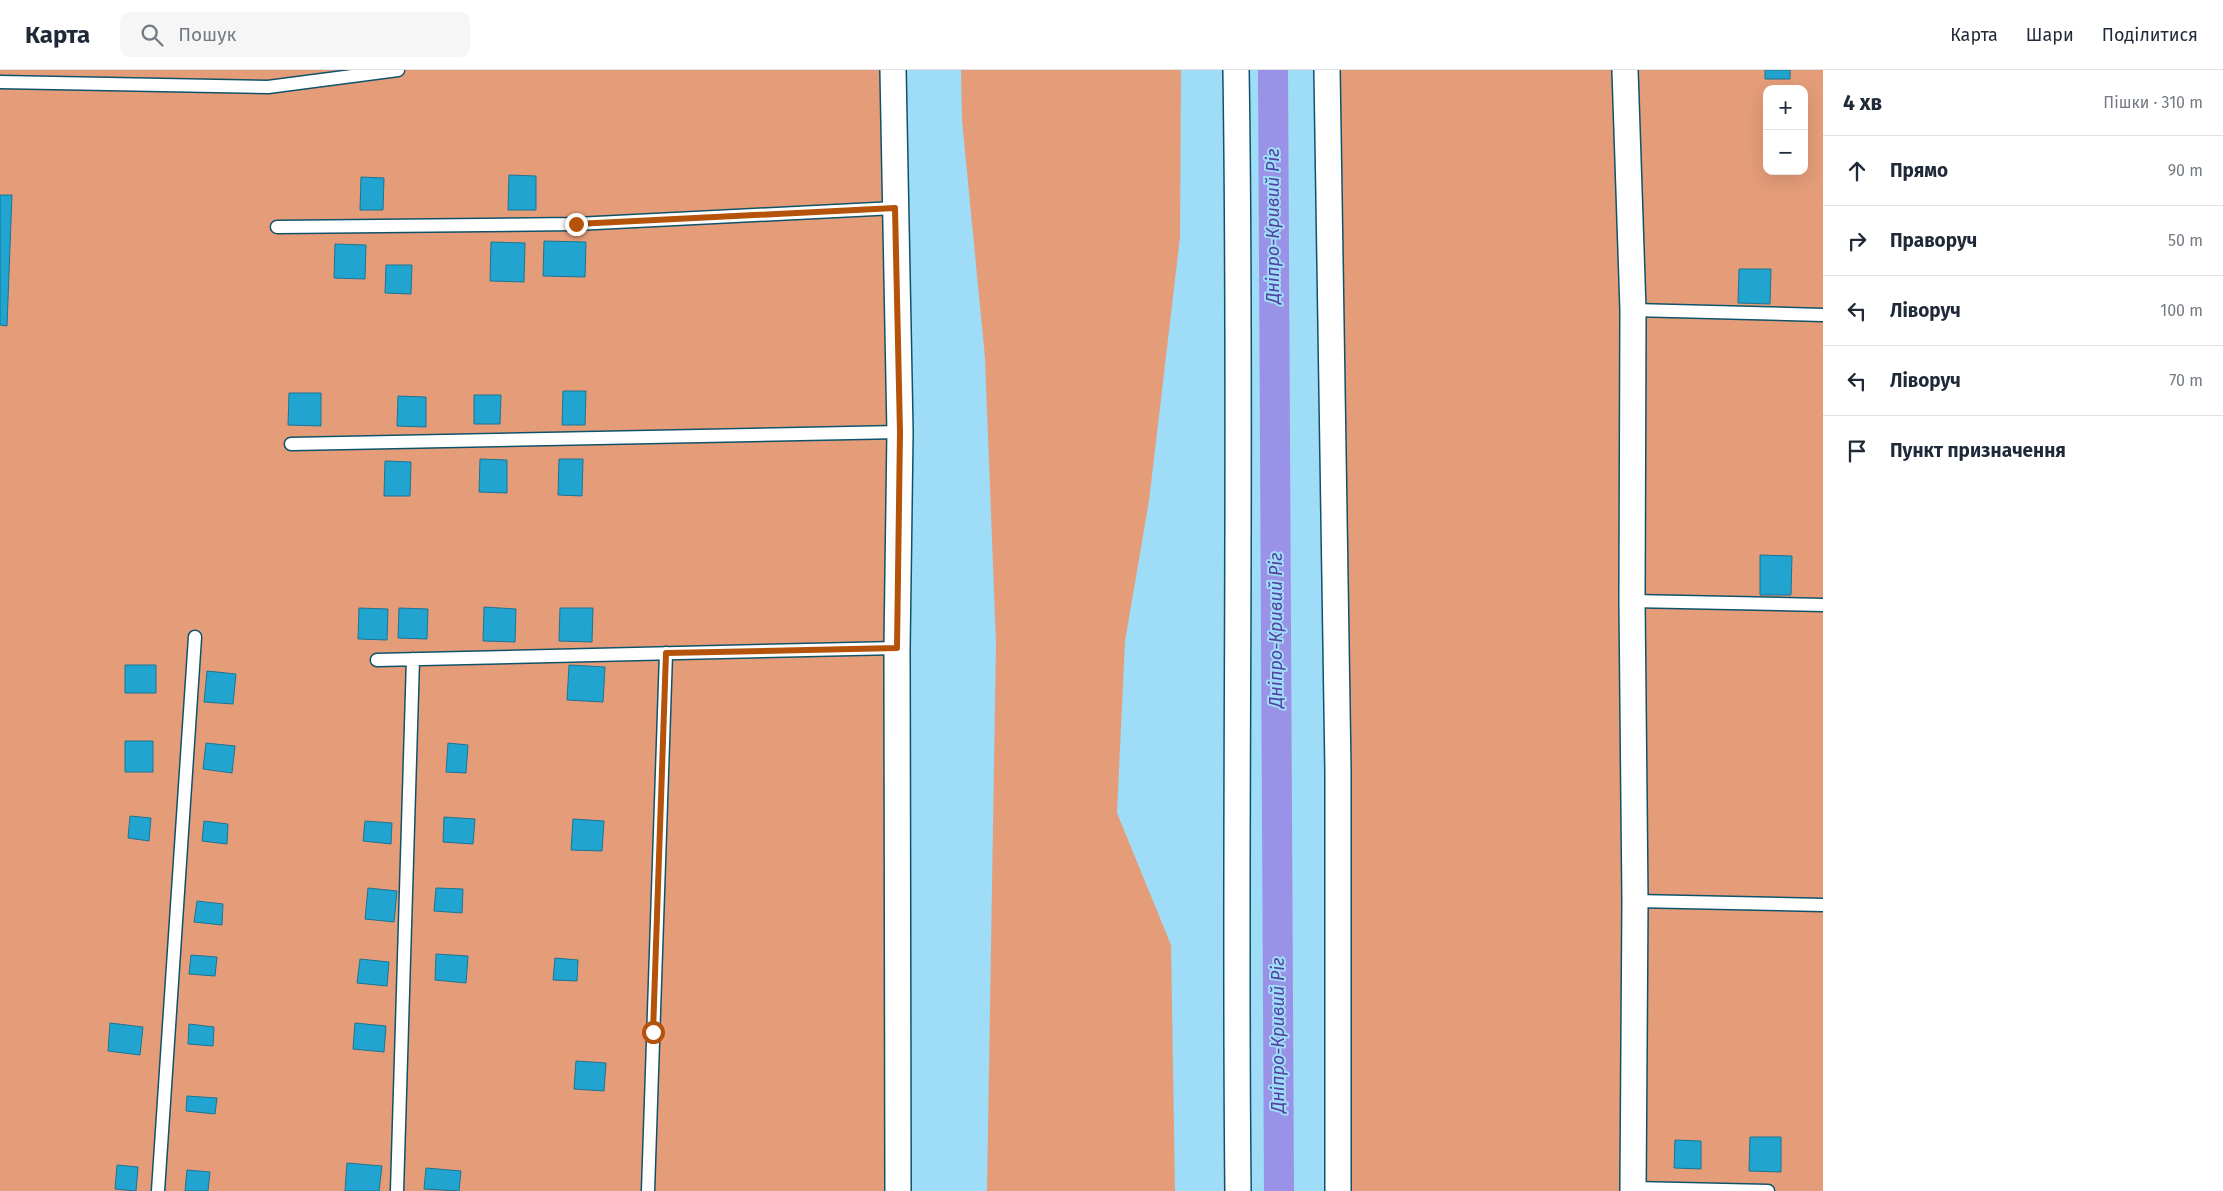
<!DOCTYPE html>
<html lang="uk">
<head>
<meta charset="utf-8">
<style>
	:root { --surface:#fff; --page:#f6f6f7; --text:#1f2937; --muted:#747a83; --line:#e0e1e3 }
	body { margin:0; font-family:"Fira Sans",sans-serif; background:var(--page); color:var(--text) }
	.controls { position:absolute; right:15px; top:15px; display:grid; overflow:hidden; border-radius:10px; box-shadow:0 5px 20px #0002 }
	.controls button { width:45px; height:45px; display:grid; place-items:center; padding:0; border:0; border-bottom:1px solid var(--line); background:var(--surface); color:var(--text); font:25px sans-serif }
	.stop { position:absolute; width:15px; height:15px; margin:-11px; border:4px solid #b45309; border-radius:50%; background:#fff }
	.stop.end { background:#b45309; border-color:#fff; box-shadow:0 1px 5px #0008 }
	.list { margin:0; padding:0; list-style:none }
	h2 { display:flex; justify-content:space-between; align-items:center; height:65px; margin:0; padding:0 20px; font-size:21px }
	h2 small { font-size:16px; font-weight:400; color:var(--muted) }
	.list li { display:grid; grid-template-columns:32px 1fr auto; gap:15px; align-items:center; box-sizing:border-box; height:70px; padding:0 20px; border-top:1px solid var(--line) }
	.list b { display:block; font-size:19px; white-space:nowrap }
	.list em { font-size:16px; font-style:normal; color:var(--muted) }
	.icon { flex:none; width:28px; height:28px; fill:none; stroke:currentColor; stroke-width:2; stroke-linecap:round; stroke-linejoin:round }
	.map { position:relative; flex:none; width:1823px; height:1121px; overflow:hidden }
	header { display:flex; align-items:center; gap:30px; box-sizing:border-box; height:70px; padding:0 25px; background:var(--surface); border-bottom:1px solid var(--line) }
	header strong { font-size:24px }
	nav { display:flex; gap:28px; margin-inline-start:auto; font-size:18px }
	.search { width:350px; height:45px; background:var(--page); display:flex; align-items:center; gap:12px; box-sizing:border-box; padding:0 18px; border-radius:10px; color:var(--muted); font-size:19px }
	main { display:flex }
	aside { flex:1; background:var(--surface) }
	.map>svg:first-child { display:block }
</style>
</head>
<body>
<header>
<strong>Карта</strong>
<div class="search"><svg class="icon" aria-label="search" viewBox="0 0 24 24"><circle cx="10" cy="10" r="6"/><path d="M15 15l6 6"/></svg>Пошук</div>
<nav><a>Карта</a><a>Шари</a><a>Поділитися</a></nav>
</header>
<main>
<div class="map">
<svg width="1823" height="1121" viewBox="0 0 1823 1121">
	<rect width="100%" height="100%" fill="#9edcf7"/>
	<path fill="#e59d79" fill-rule="evenodd" d="M0,0H893L898,1121H0Z
		M961,0H1181L1180,167L1149,431L1125,571L1117,743L1171,875L1175,1121H987L996,573L985,288L962,50Z
		M1327,0H1823V1121H1338ZM1767,19H1804V101H1767Z"/>
	<g fill="none" stroke-linecap="round" stroke-linejoin="round">
		<path stroke="#9992e6" stroke-width="30" d="M1273,0L1279,1121"/>
	</g>
	<path fill="#21a5d0" stroke="#1c7492" d="M1765,0H1790V9H1765Z
		M509,105L536,106V140H508Z
		M361,107L384,108L383,140H360Z
		M0,125H12L7,256L0,255Z
		M544,171L586,172L585,207L543,206Z
		M491,172L525,173L524,212L490,211Z
		M335,174L366,175L365,209L334,208Z
		M386,195H412L411,224L385,223Z
		M1739,199H1771L1770,234L1738,233Z
		M563,321H586L585,355H562Z
		M289,323H321V356L288,355Z
		M474,325H501L500,354H474Z
		M398,326L426,327V357L397,356Z
		M480,389L507,390V423L479,422Z
		M559,389H583L582,426L558,425Z
		M385,391L411,392L410,426H384Z
		M1760,485L1792,486L1791,525H1760Z
		M484,537L516,539L515,572L483,571Z
		M359,538L388,539L387,570L358,569Z
		M399,538L428,539L427,569L398,568Z
		M560,538H593L592,572L559,571Z
		M125,595H156V623H125Z
		M569,595L605,597L603,632L567,630Z
		M207,601L236,604L233,634L204,632Z
		M125,671H153V702H125Z
		M206,673L235,676L232,703L203,699Z
		M448,673L468,675L466,703L446,702Z
		M130,746L151,748L149,771L128,768Z
		M444,747L475,749L473,774L443,772Z
		M573,749L604,751L602,781L571,780Z
		M204,751L228,754L227,774L202,771Z
		M365,751L392,753L391,774L363,771Z
		M368,818L397,821L394,852L365,849Z
		M436,818L463,819L462,843L434,841Z
		M197,831L223,834L222,855L194,852Z
		M436,884L468,886L466,913L435,910Z
		M191,885L217,887L215,906L189,904Z
		M555,888L578,890L577,911L553,910Z
		M360,889L389,892L387,916L357,913Z
		M110,953L143,957L140,985L108,981Z
		M355,953L386,956L384,982L353,979Z
		M189,954L214,957L213,976L188,974Z
		M576,991L606,993L604,1021L574,1019Z
		M187,1026L217,1028L215,1044L186,1041Z
		M1750,1067H1781V1102L1749,1101Z
		M1675,1070L1701,1071V1099L1674,1098Z
		M347,1093L382,1096L379,1121H345Z
		M117,1095L138,1097L136,1121L115,1119Z
		M426,1098L461,1101L459,1121L424,1119Z
		M187,1100L210,1102L208,1121H185Z"/>
	<g fill="none" stroke-linecap="round" stroke-linejoin="round">
		<g stroke="#0f536a" stroke-width="15">
			<path id="lane" d="M0,12L268,17L398,0
				M277,157L576,154L895,138
				M1633,240L1823,245
				M291,374L900,362
				M1632,531L1823,535
				M377,590L897,578
				M1635,831L1823,835
				M1633,1118L1768,1121
				M158,1121L195,567
				M397,1121L413,589
				M648,1121L666,583"/>
		</g>
		<g stroke="#0f536a" stroke-width="28">
			<path id="street" d="M893,0L900,362L897,578L898,1121
				M1236,0C1242,374 1234,747 1238,1121
				M1327,0L1338,701V1121
				M1625,0L1633,240L1632,531L1635,831L1633,1121"/>
		</g>
		<use href="#lane" stroke="#fff" stroke-width="12"/>
		<use href="#street" stroke="#fff" stroke-width="25"/>
	</g>
	<g fill="none" stroke-linecap="round" stroke-linejoin="round">
		<path stroke="#b45309" stroke-width="6" d="M576,154L895,138L900,362L897,578L666,583L653,962"/>
	</g>
	<g text-anchor="middle" dominant-baseline="central" stroke-width="4" stroke-linejoin="round" paint-order="stroke">
		<g font-size="18" font-style="italic" fill="#5341a4" stroke="#9edcf7">
			<text transform="translate(1273 156) rotate(-90)">Дніпро-Кривий Ріг</text>
			<text transform="translate(1276 560) rotate(-90)">Дніпро-Кривий Ріг</text>
			<text transform="translate(1278 965) rotate(-90)">Дніпро-Кривий Ріг</text>
		</g>
	</g>
</svg>
<div class="controls">
<button>+</button>
<button>−</button>
</div>
<div class="stop" style="left:653px;top:962px"></div>
<div class="stop end" style="left:576px;top:154px"></div>
</div>
<aside>
<h2>4 хв<small>Пішки · 310 m</small></h2>
<ul class="list">
<li><svg class="icon" aria-label="ahead" viewBox="0 0 24 24"><path d="M12 20V5M6 11l6-6 6 6"/></svg><div><b>Прямо</b></div><em>90 m</em></li>
<li><svg class="icon" aria-label="right" viewBox="0 0 24 24"><path d="M7 20v-9h11M14 6l5 5-5 5"/></svg><div><b>Праворуч</b></div><em>50 m</em></li>
<li><svg class="icon" aria-label="left" viewBox="0 0 24 24"><path d="M17 20v-9H6M10 6l-5 5 5 5"/></svg><div><b>Ліворуч</b></div><em>100 m</em></li>
<li><svg class="icon" aria-label="left" viewBox="0 0 24 24"><path d="M17 20v-9H6M10 6l-5 5 5 5"/></svg><div><b>Ліворуч</b></div><em>70 m</em></li>
<li><svg class="icon" aria-label="arrive" viewBox="0 0 24 24"><path d="M6 21V4h12l-3 4 3 4H6"/></svg><div><b>Пункт призначення</b></div></li>
</ul>
</aside>
</main>
</body>
</html>
